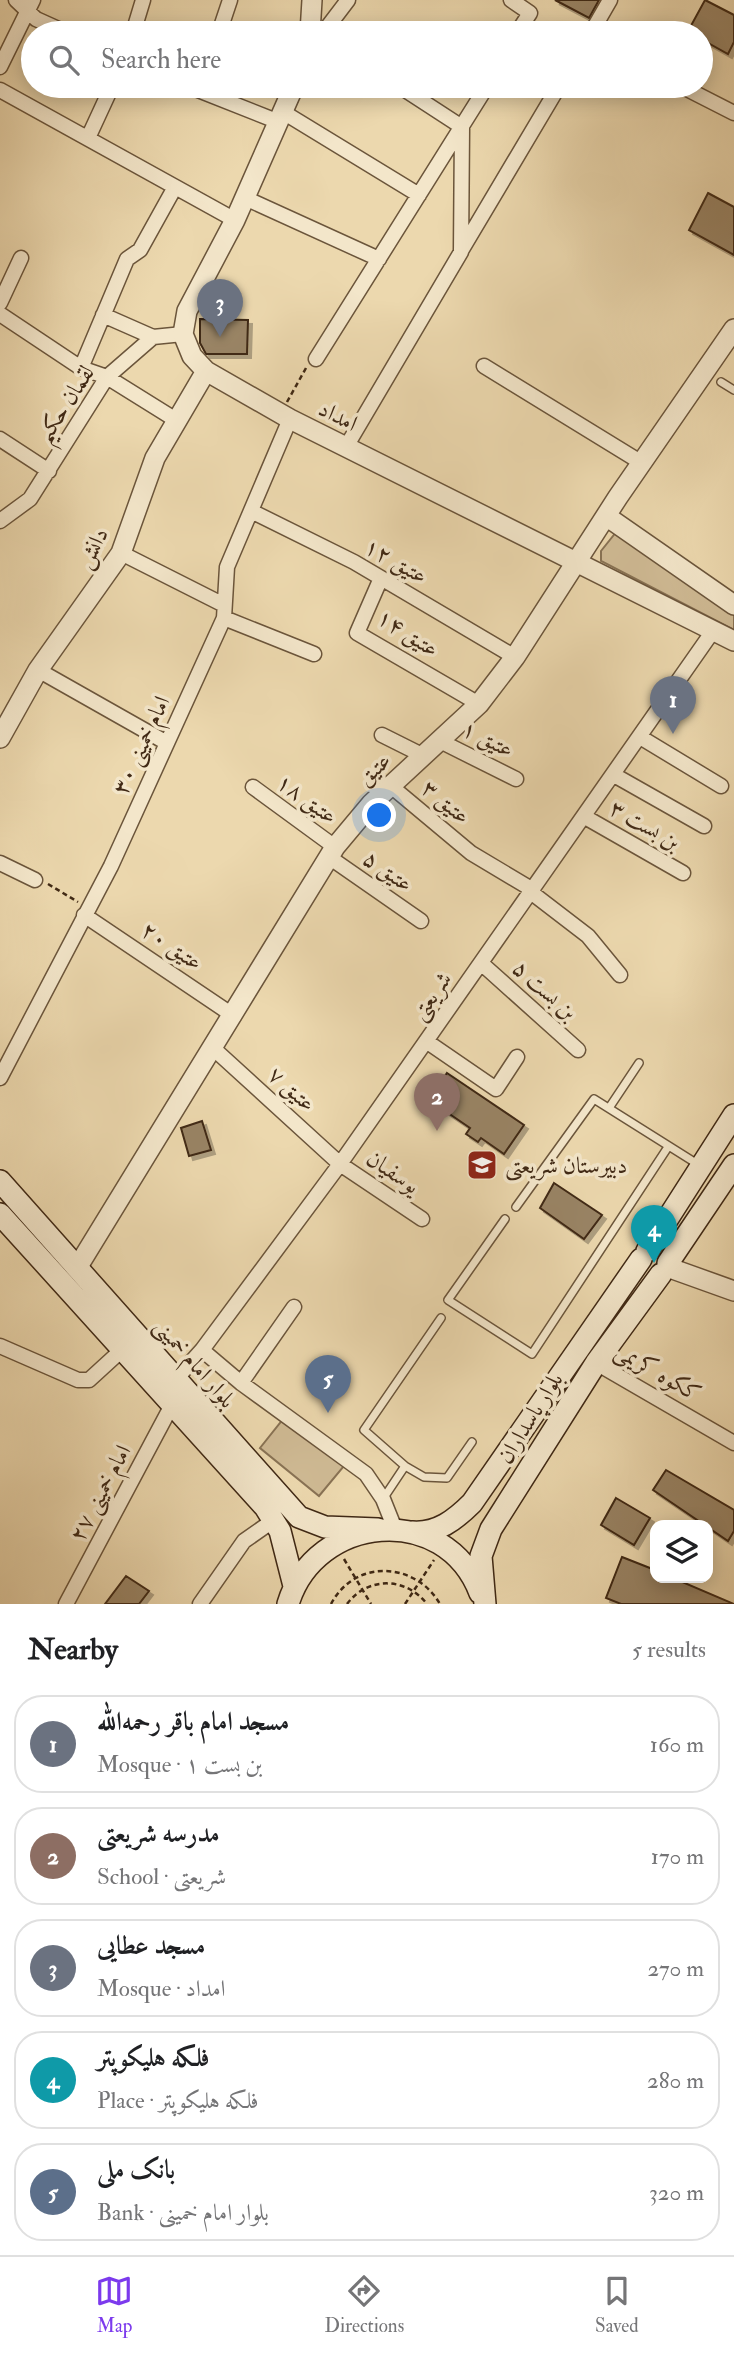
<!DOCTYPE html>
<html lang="en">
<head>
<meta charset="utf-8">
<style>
	:root { --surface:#fff; --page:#f2f2f2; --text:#202124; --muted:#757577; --line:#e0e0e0; --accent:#7c3aed }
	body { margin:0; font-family:"IM FELL Double Pica",Amiri,serif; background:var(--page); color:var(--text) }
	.controls { position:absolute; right:21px; bottom:21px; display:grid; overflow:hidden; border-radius:14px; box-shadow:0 4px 18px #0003 }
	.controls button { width:63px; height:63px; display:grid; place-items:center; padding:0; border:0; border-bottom:2px solid var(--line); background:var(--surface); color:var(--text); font:35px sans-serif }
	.you { position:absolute; left:380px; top:816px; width:24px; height:24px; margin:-18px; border:5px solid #fff; border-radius:50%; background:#1a73e8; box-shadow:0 0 0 10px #1a73e833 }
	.badge { display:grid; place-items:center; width:46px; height:46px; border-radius:50%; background:var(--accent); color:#fff; font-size:23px; font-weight:700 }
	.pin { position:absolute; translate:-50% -58px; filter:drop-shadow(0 2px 4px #0008) }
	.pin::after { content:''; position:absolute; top:37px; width:24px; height:21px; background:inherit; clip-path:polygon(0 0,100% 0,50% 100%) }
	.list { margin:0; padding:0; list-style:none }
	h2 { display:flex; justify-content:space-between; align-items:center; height:91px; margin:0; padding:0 28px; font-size:30px }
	h2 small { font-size:23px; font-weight:400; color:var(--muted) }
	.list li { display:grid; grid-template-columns:46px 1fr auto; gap:21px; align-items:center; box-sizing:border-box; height:98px; margin:0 14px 14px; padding:0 14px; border:2px solid var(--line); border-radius:28px }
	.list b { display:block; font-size:26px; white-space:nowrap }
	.list p { margin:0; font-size:23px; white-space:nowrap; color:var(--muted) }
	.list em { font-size:23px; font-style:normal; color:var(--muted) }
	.icon { flex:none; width:38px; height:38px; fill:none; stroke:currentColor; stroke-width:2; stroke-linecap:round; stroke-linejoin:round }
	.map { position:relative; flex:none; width:734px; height:1604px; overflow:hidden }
	.search { position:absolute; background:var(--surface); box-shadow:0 4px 18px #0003; left:21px; right:21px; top:21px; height:77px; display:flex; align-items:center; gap:18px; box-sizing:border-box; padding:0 24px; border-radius:38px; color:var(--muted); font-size:26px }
	.sheet { height:651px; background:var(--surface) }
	nav { display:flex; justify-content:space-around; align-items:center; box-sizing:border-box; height:98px; border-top:2px solid var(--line); background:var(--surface); font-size:19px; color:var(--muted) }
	nav a { display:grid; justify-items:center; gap:4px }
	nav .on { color:var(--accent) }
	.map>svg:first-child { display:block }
</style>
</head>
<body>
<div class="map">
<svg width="734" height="1604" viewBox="0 0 734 1604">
	<defs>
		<filter id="shadow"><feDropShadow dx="4" dy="4" stdDeviation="0" flood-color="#0004"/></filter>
	</defs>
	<rect width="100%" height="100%" fill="#ecd8ae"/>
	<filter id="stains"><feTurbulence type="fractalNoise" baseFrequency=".00286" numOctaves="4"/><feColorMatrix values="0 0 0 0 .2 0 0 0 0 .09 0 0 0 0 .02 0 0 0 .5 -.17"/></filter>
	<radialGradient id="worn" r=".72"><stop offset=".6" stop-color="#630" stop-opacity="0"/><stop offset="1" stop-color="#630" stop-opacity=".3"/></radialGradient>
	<path fill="#cfba94" stroke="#887254" stroke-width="2" d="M617,531L734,610V630L601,561V551Z
		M284,1418L344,1466L319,1496L260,1448Z"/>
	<path fill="#998465" stroke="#402915" stroke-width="2" filter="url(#shadow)" d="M555,0H599L589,18Z
		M705,0L734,15V42L728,54L701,39V33H687Z
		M708,193L734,207V255L689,230Z
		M200,319L248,320L247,354H206L200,343Z
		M447,1073L524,1125L504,1154L481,1138L478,1142L466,1134L470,1128L429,1100Z
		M202,1121L211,1150L189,1156L181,1128Z
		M554,1183L602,1215L584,1239L540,1208Z
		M666,1470L734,1510V1531L728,1541L653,1490Z
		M616,1498L650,1518L634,1545L601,1525Z
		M622,1557L655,1570V1578H673L734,1604H621L606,1598Z
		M126,1576L149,1591L139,1604H105Z"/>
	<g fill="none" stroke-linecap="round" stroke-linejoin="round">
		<g stroke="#6b553b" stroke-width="10">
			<path id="service" d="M721,382L734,390
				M609,1108L639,1063
				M516,1207L594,1099L699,1165
				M505,1219L448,1300L532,1354L668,1147
				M405,1466L424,1477L447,1478L472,1442
				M383,1499L405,1466L364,1430L441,1318"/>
		</g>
		<g stroke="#6b553b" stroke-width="17">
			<path id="minor" d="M16,0L36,19L67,33
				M511,0L530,13L517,33
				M133,33L143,0
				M219,33L230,0
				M323,33L348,0
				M591,33L610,0
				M0,67L33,0
				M188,86L279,122
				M681,86L734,113
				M0,90L235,220
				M283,112L419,195
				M88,138L112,86
				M245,198L379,259
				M461,251L559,86
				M0,303L21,258
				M0,314L81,368L107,377L176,420
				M103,315L153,337
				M316,359L487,86
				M484,366L642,463
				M81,368L127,259L140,250L175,187
				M0,439L49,471
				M346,447L461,252L462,127L399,86
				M251,511L354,562L515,657
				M0,521L30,499L107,377L153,337L183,334
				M121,553L224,605
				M381,578L357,633L479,704
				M224,618L314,654
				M38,670L167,743
				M382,735L424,756
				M640,737L721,786
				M440,741L516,779
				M614,775L704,826
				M253,787L335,847
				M392,787L471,853L533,890
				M585,817L683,873
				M329,857L421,921
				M0,863L35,880
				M532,893L588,936L620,975
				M84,915L234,1016
				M481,963L578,1050
				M426,1041L496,1089L517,1057
				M214,1049L340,1164L422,1219
				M0,1078L111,866L224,618L227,567L290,419
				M0,1346L78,1380H89L124,1348
				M202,1350L241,1383L366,1474L383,1499L395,1529
				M596,1363L734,1443
				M176,1379L202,1350L340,1164L713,631
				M241,1383L294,1307
				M66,1604L173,1403
				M200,1604L244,1541L274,1520"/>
		</g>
		<g stroke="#6b553b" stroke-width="22">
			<path id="tertiary" d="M310,33L312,0
				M294,86L235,220L187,311L183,334L192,356L206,371L290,419L734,641
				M606,516L734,605
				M0,738L38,670L121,553L155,458L206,371
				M667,1267L734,1291
				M77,1268L335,847L371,804L479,704L515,657L618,497L734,329"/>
		</g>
		<g stroke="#402915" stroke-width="24">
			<path id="secondary" d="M0,1181L299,1517L325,1527L378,1529
				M0,1214L265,1507L280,1531L294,1586
				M647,1251L734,1115
				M668,1263L734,1165
				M412,1532C437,1534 455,1520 472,1503L641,1259
				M288,1604C315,1514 445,1501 480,1593
				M485,1604L481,1556L491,1529L596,1363L661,1274"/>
		</g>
		<path stroke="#402915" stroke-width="2.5" stroke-dasharray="5 3.5" stroke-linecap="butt" d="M287,402L306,368
			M48,884L78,902
			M344,1559L371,1604
			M331,1604C355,1558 416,1562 440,1604
			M347,1604C368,1576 406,1577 427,1604
			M405,1604L434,1560"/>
		<use href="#service" stroke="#f3e6ca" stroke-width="7"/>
		<use href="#minor" stroke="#f3e6ca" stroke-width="14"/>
		<use href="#tertiary" stroke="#f3e6ca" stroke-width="19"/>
		<use href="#secondary" stroke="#f3e6ca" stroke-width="21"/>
	</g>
	<defs>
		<g id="school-square" transform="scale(1.575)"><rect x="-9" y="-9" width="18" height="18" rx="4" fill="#8f2418" stroke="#f3e6ca"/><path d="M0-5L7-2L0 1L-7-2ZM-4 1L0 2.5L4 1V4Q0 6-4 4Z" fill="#fff"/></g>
	</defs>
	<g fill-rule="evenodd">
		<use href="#school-square" x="482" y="1165"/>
	</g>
	<g text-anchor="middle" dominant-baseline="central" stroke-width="7" stroke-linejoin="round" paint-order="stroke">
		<g font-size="23" fill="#402915" stroke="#f3e6ca">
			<text transform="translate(65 404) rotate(-57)">لقمان حکیم</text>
			<text transform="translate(338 416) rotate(27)">امداد</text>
			<text transform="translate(92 548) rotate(-62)">دانش</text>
			<text transform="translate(396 561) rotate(30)">عتیق ۱۲</text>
			<text transform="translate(408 633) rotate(33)">عتیق ۱۴</text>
			<text transform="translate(488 739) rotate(27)">عتیق ۱</text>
			<text transform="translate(141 745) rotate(-65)">امام خمینی ۳۰</text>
			<text transform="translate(374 769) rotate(-42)">عتیق</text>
			<text transform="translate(307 799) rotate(36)">عتیق ۱۸</text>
			<text transform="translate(446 802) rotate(40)">عتیق ۳</text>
			<text transform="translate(645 825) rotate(30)">بن بست ۳</text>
			<text transform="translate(388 871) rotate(35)">عتیق ۵</text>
			<text transform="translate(172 946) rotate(34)">عتیق ۲۰</text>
			<text transform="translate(545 990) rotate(42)">بن بست ۵</text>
			<text transform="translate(431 996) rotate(-55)">شریعتی</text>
			<text transform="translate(292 1089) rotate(42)">عتیق ۷</text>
			<text transform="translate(393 1172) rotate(34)">یوسفیان</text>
			<text transform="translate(195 1363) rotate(49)">بلوار امام خمینی</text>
			<text transform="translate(658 1372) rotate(30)">ککوه کریمی</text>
			<text transform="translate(530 1418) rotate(-58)">بلوار پاسداران</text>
			<text transform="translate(100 1493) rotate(-62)">امام خمینی ۲۷</text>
		</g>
		<g font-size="23" fill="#402915" stroke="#f3e6ca" text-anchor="start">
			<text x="505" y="1165">دبیرستان شریعتی</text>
		</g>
	</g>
	<rect width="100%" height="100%" filter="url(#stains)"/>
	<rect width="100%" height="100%" fill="url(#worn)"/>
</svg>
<div class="controls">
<button><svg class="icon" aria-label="layers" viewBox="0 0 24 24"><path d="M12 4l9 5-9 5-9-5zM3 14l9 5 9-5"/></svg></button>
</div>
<div class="you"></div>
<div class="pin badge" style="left:673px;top:734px;background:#6b7280">1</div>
<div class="pin badge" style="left:437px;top:1131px;background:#8d6e63">2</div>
<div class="pin badge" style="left:220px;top:337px;background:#6b7280">3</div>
<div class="pin badge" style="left:654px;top:1263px;background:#0f9aa8">4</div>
<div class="pin badge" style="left:328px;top:1413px;background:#5c6f8a">5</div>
<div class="search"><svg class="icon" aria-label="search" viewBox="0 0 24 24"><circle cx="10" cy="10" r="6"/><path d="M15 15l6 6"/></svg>Search here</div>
</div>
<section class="sheet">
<h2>Nearby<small>5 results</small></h2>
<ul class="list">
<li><span class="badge" style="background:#6b7280">1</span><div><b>مسجد امام باقر رحمه‌الله</b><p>Mosque · بن بست ۱</p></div><em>160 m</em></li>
<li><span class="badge" style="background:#8d6e63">2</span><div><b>مدرسه شریعتی</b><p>School · شریعتی</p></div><em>170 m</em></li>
<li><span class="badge" style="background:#6b7280">3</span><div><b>مسجد عطایی</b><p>Mosque · امداد</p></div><em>270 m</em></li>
<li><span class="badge" style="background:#0f9aa8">4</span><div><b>فلکه هلیکوپتر</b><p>Place · فلکه هلیکوپتر</p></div><em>280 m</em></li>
<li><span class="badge" style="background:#5c6f8a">5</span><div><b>بانک ملی</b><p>Bank · بلوار امام خمینی</p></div><em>320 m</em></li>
</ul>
</section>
<nav>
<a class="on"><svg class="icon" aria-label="map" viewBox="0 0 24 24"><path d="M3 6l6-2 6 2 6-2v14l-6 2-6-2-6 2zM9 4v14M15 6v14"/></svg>Map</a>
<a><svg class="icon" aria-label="directions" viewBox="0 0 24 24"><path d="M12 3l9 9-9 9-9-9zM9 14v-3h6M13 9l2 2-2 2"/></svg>Directions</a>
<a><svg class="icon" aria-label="saved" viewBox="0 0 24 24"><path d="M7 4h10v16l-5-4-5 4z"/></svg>Saved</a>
</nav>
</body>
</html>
